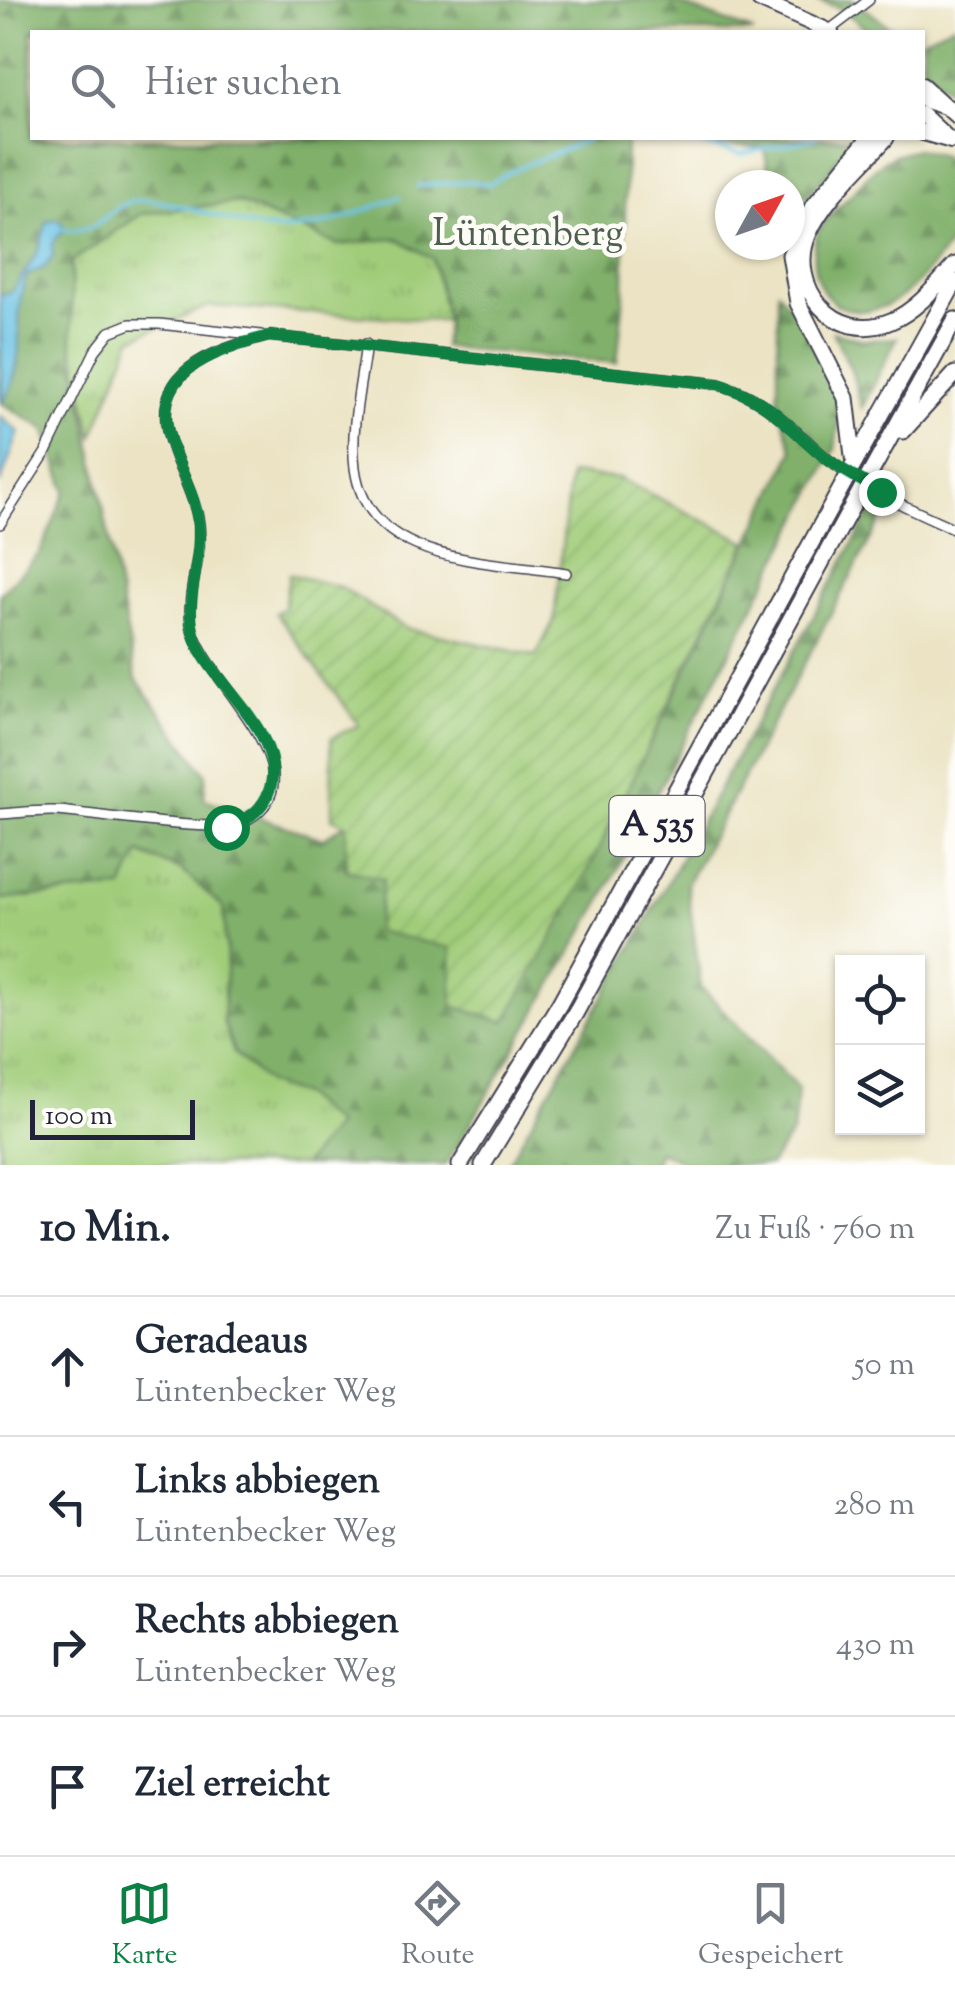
<!DOCTYPE html>
<html lang="de">
<head>
<meta charset="utf-8">
<style>
	:root { --surface:#fff; --page:#f6f6f7; --text:#1f2937; --muted:#747a83; --line:#e0e1e3; --accent:#0b8043 }
	body { margin:0; font-family:"Sorts Mill Goudy",serif; background:var(--page); color:var(--text) }
	.controls { position:absolute; right:30px; bottom:30px; display:grid; overflow:hidden; border-radius:0px; box-shadow:0 2px 8px #0004 }
	.controls button { width:90px; height:90px; display:grid; place-items:center; padding:0; border:0; border-bottom:2px solid var(--line); background:var(--surface); color:var(--text); font:50px sans-serif }
	.compass { position:absolute; left:715px; top:170px; width:90px; height:90px; border-radius:50%; background:var(--surface); box-shadow:0 2px 8px #0004; rotate:50deg }
	.scale { position:absolute; left:30px; bottom:25px; width:165px; box-sizing:border-box; padding-left:10px; border:5px solid #22223b; border-top:0; font-size:28px; line-height:35px; white-space:nowrap; color:#22223b; -webkit-text-stroke:8px #fdfcf7; paint-order:stroke }
	.stop { position:absolute; width:30px; height:30px; margin:-22px; border:8px solid #0b8043; border-radius:50%; background:#fff }
	.stop.end { background:#0b8043; border-color:#fff; box-shadow:0 2px 10px #0008 }
	.list { margin:0; padding:0; list-style:none }
	h2 { display:flex; justify-content:space-between; align-items:center; height:130px; margin:0; padding:0 40px; font-size:42px }
	h2 small { font-size:32px; font-weight:400; color:var(--muted) }
	.list li { display:grid; grid-template-columns:65px 1fr auto; gap:30px; align-items:center; box-sizing:border-box; height:140px; padding:0 40px; border-top:2px solid var(--line) }
	.list b { display:block; font-size:38px; white-space:nowrap }
	.list p { margin:0; font-size:32px; white-space:nowrap; color:var(--muted) }
	.list em { font-size:32px; font-style:normal; color:var(--muted) }
	.icon { flex:none; width:55px; height:55px; fill:none; stroke:currentColor; stroke-width:2; stroke-linecap:round; stroke-linejoin:round }
	.map { position:relative; flex:none; width:955px; height:1165px; overflow:hidden }
	.search { position:absolute; background:var(--surface); box-shadow:0 2px 8px #0004; left:30px; right:30px; top:30px; height:110px; display:flex; align-items:center; gap:25px; box-sizing:border-box; padding:0 35px; border-radius:0px; color:var(--muted); font-size:38px }
	.sheet { height:690px; background:var(--surface) }
	nav { display:flex; justify-content:space-around; align-items:center; box-sizing:border-box; height:140px; border-top:2px solid var(--line); background:var(--surface); font-size:28px; color:var(--muted) }
	nav a { display:grid; justify-items:center; gap:5px }
	nav .on { color:var(--accent) }
	.map>svg:first-child { display:block }
</style>
</head>
<body>
<div class="map">
<svg width="955" height="1165" viewBox="0 0 955 1165">
	<defs>
		<pattern id="grass-tufts" width="24" height="20" patternUnits="userSpaceOnUse" patternTransform="scale(2.5)"><rect width="24" height="20" fill="#a1cd7a"/><path d="M3 7l-1-3M5 7V3M7 7l1-3M15 17l-1-3M17 17v-4M19 17l1-3" fill="none" stroke="#8ab06a"/></pattern>
		<pattern id="forest-firs" width="22" height="20" patternUnits="userSpaceOnUse" patternTransform="scale(2.5)"><rect width="22" height="20" fill="#80b06a"/><path d="M5 1l3.5 6h-7zM16 11l3.5 6h-7z" fill="#688f58"/></pattern>
		<pattern id="garden-furrows" width="10" height="10" patternUnits="userSpaceOnUse" patternTransform="scale(2.5)"><rect width="10" height="10" fill="#a1cd7a"/><path d="M-1 1l2-2M0 10L10 0M9 11l2-2" fill="none" stroke="#8ab06a"/></pattern>
	</defs>
	<rect width="100%" height="100%" fill="#fdfcf7"/>
	<filter id="ink" filterUnits="userSpaceOnUse"><feTurbulence type="fractalNoise" baseFrequency=".01" numOctaves="2"/><feDisplacementMap in="SourceGraphic" scale="20" xChannelSelector="R" yChannelSelector="G"/><feConvolveMatrix kernelMatrix="1 2 1 2 8 2 1 2 1" color-interpolation-filters="sRGB"/></filter>
	<filter id="wash" filterUnits="userSpaceOnUse"><feTurbulence type="fractalNoise" baseFrequency=".0048" numOctaves="4" result="noise"/><feDisplacementMap in="SourceGraphic" scale="40" xChannelSelector="R" yChannelSelector="G"/><feGaussianBlur stdDeviation="2.25" result="paint"/><feColorMatrix in="noise" values="0 0 0 0 0 0 0 0 0 0 0 0 0 0 0 0 0 1.4 0 .05"/><feComposite in="paint" operator="in"/></filter>
	<g filter="url(#wash)">
		<rect width="100%" height="100%" fill="#ebe3c3"/>
		<path fill="url(#grass-tufts)" stroke="#62785a" stroke-width="2.5" d="M237,202L338,245L397,238L433,259L447,321L209,306L132,338L93,437L72,345L71,262L141,214Z
			M138,853L182,870L223,907L227,957L223,1020L337,1125L304,1165H0V899L122,888Z"/>
		<path fill="url(#forest-firs)" stroke="#516952" stroke-width="2.5" d="M0,0H668L754,32H32V138H858L797,208L790,209V185H771L764,148L626,140L624,294L617,363L443,347L447,321L433,259L397,238L338,245L238,202L141,214L71,262L72,345L136,679L206,774L204,799L323,839L346,823L383,879L452,948L505,1021L576,895L793,451L778,404V291L801,322L841,405L835,449L599,905L446,1165H304L336,1125L302,1095L268,1084L234,1053L223,1021L227,957L223,907L182,870L139,853L123,888L0,899V594L40,553L66,491L45,429L0,402Z
			M816,0H854L896,32H870L842,9Z
			M955,24V95L923,68L922,39Z
			M917,149L942,156L955,167V237C935,262 909,301 876,309C830,321 806,278 816,238C820,222 844,203 855,190C878,165 882,156 917,149Z
			M833,332L865,340L897,338L862,408L851,370Z
			M876,502L886,510L687,884L701,987L798,1089L793,1131L770,1165H689L659,1151L654,1165H507L634,944Z"/>
		<path fill="url(#garden-furrows)" stroke="#62785a" stroke-width="2.5" d="M570,474L620,479L747,542L576,895L505,1022L453,1006L451,948L376,931L383,879L346,870V824L332,818L331,738L359,725L276,613L284,608L289,574L340,587L405,628L536,656L554,620Z"/>
		<path fill="#65c1e3" stroke="#44728f" stroke-width="2.5" d="M58,219L65,228L52,244L53,257L44,268L27,275C9,321 32,357 2,403L0,295L12,292L38,252L47,221Z
			M0,416L19,432L0,484Z"/>
		<g fill="none" stroke-linecap="round" stroke-linejoin="round">
			<path stroke="#65c1e3" stroke-width="4" d="M676,138L740,154L816,138
				M418,186L469,181L489,184C521,162 555,157 589,138
				M64,229C101,236 106,207 133,201C169,195 235,227 271,229C315,233 360,212 399,197"/>
		</g>
	</g>
	<g filter="url(#ink)">
		<g fill="none" stroke-linecap="round" stroke-linejoin="round">
			<g stroke="#403f4f" stroke-width="12">
				<path id="minor" d="M827,32L869,0
					M366,344C361,384 350,429 355,468C368,567 492,560 566,573
					M0,524L46,452L95,351L110,332L130,324H159L261,335
					M0,814C22,813 46,809 68,812C98,815 220,833 241,823C333,778 200,679 191,624C186,589 205,553 198,518C193,494 180,471 172,447C145,371 212,351 269,336L718,384C765,397 789,426 825,457C862,488 912,510 955,529"/>
			</g>
			<g stroke="#403f4f" stroke-width="18">
				<path id="primary" d="M759,0L831,32
					M922,85L955,115
					M922,114L951,141"/>
			</g>
			<g stroke="#403f4f" stroke-width="19">
				<path id="motorway" d="M922,99L947,107
					M922,132L950,140
					M886,138C861,166 823,199 808,235C787,287 835,345 891,321C916,311 937,285 955,265
					M903,431L955,374
					M854,464L846,398L798,303L790,255L812,208L869,138
					M854,464L955,282
					M870,474L955,320
					M460,1165L560,1003L845,481
					M483,1165L576,1012L861,490"/>
			</g>
			<use href="#minor" stroke="#fff" stroke-width="9"/>
			<use href="#primary" stroke="#fff" stroke-width="14"/>
			<use href="#motorway" stroke="#fff" stroke-width="15"/>
			<g stroke="#403f4f" stroke-width="19" stroke-linecap="butt">
				<path id="motorway-bridge" d="M845,481L854,464
					M861,490L870,474"/>
			</g>
			<use href="#motorway-bridge" stroke="#fff" stroke-width="15"/>
		</g>
	</g>
	<g fill="none" stroke-linecap="round" stroke-linejoin="round" filter="url(#ink)">
		<path stroke="#0b8043" stroke-width="12" d="M226,827C244,822 259,813 267,796C293,740 217,689 197,643C180,603 204,562 198,522C195,496 181,473 173,449C144,372 210,352 269,336L718,384C770,399 786,426 827,459C843,471 863,481 881,492"/>
	</g>
	<g text-anchor="middle" dominant-baseline="central" stroke-width="9" stroke-linejoin="round" paint-order="stroke">
		<rect fill="#fdfcf7" stroke="#646373" stroke-width="2.5" x="609.5" y="796" width="95" height="60" rx="8"/>
		<g font-size="35" font-weight="bold" fill="#22223b">
			<text x="657" y="826">A 535</text>
		</g>
		<g font-size="38" fill="#4e5e51" stroke="#fdfcf7">
			<text x="528" y="236">Lüntenberg</text>
		</g>
	</g>
</svg>
<div class="controls">
<button><svg class="icon" aria-label="locate" viewBox="0 0 24 24"><circle cx="12" cy="12" r="6"/><path d="M12 2v4M12 18v4M2 12h4M18 12h4"/></svg></button>
<button><svg class="icon" aria-label="layers" viewBox="0 0 24 24"><path d="M12 4l9 5-9 5-9-5zM3 14l9 5 9-5"/></svg></button>
</div>
<svg class="compass" viewBox="-18 -18 36 36"><path d="M0-13l5 13h-10z" fill="#e53935"/><path d="M0 13l5-13h-10z" fill="#747a83"/></svg>
<div class="scale">100 m</div>
<div class="stop" style="left:226px;top:827px"></div>
<div class="stop end" style="left:881px;top:492px"></div>
<div class="search"><svg class="icon" aria-label="search" viewBox="0 0 24 24"><circle cx="10" cy="10" r="6"/><path d="M15 15l6 6"/></svg>Hier suchen</div>
</div>
<section class="sheet">
<h2>10 Min.<small>Zu Fuß · 760 m</small></h2>
<ul class="list">
<li><svg class="icon" aria-label="ahead" viewBox="0 0 24 24"><path d="M12 20V5M6 11l6-6 6 6"/></svg><div><b>Geradeaus</b><p>Lüntenbecker Weg</p></div><em>50 m</em></li>
<li><svg class="icon" aria-label="left" viewBox="0 0 24 24"><path d="M17 20v-9H6M10 6l-5 5 5 5"/></svg><div><b>Links abbiegen</b><p>Lüntenbecker Weg</p></div><em>280 m</em></li>
<li><svg class="icon" aria-label="right" viewBox="0 0 24 24"><path d="M7 20v-9h11M14 6l5 5-5 5"/></svg><div><b>Rechts abbiegen</b><p>Lüntenbecker Weg</p></div><em>430 m</em></li>
<li><svg class="icon" aria-label="arrive" viewBox="0 0 24 24"><path d="M6 21V4h12l-3 4 3 4H6"/></svg><div><b>Ziel erreicht</b></div></li>
</ul>
</section>
<nav>
<a class="on"><svg class="icon" aria-label="map" viewBox="0 0 24 24"><path d="M3 6l6-2 6 2 6-2v14l-6 2-6-2-6 2zM9 4v14M15 6v14"/></svg>Karte</a>
<a><svg class="icon" aria-label="directions" viewBox="0 0 24 24"><path d="M12 3l9 9-9 9-9-9zM9 14v-3h6M13 9l2 2-2 2"/></svg>Route</a>
<a><svg class="icon" aria-label="saved" viewBox="0 0 24 24"><path d="M7 4h10v16l-5-4-5 4z"/></svg>Gespeichert</a>
</nav>
</body>
</html>
